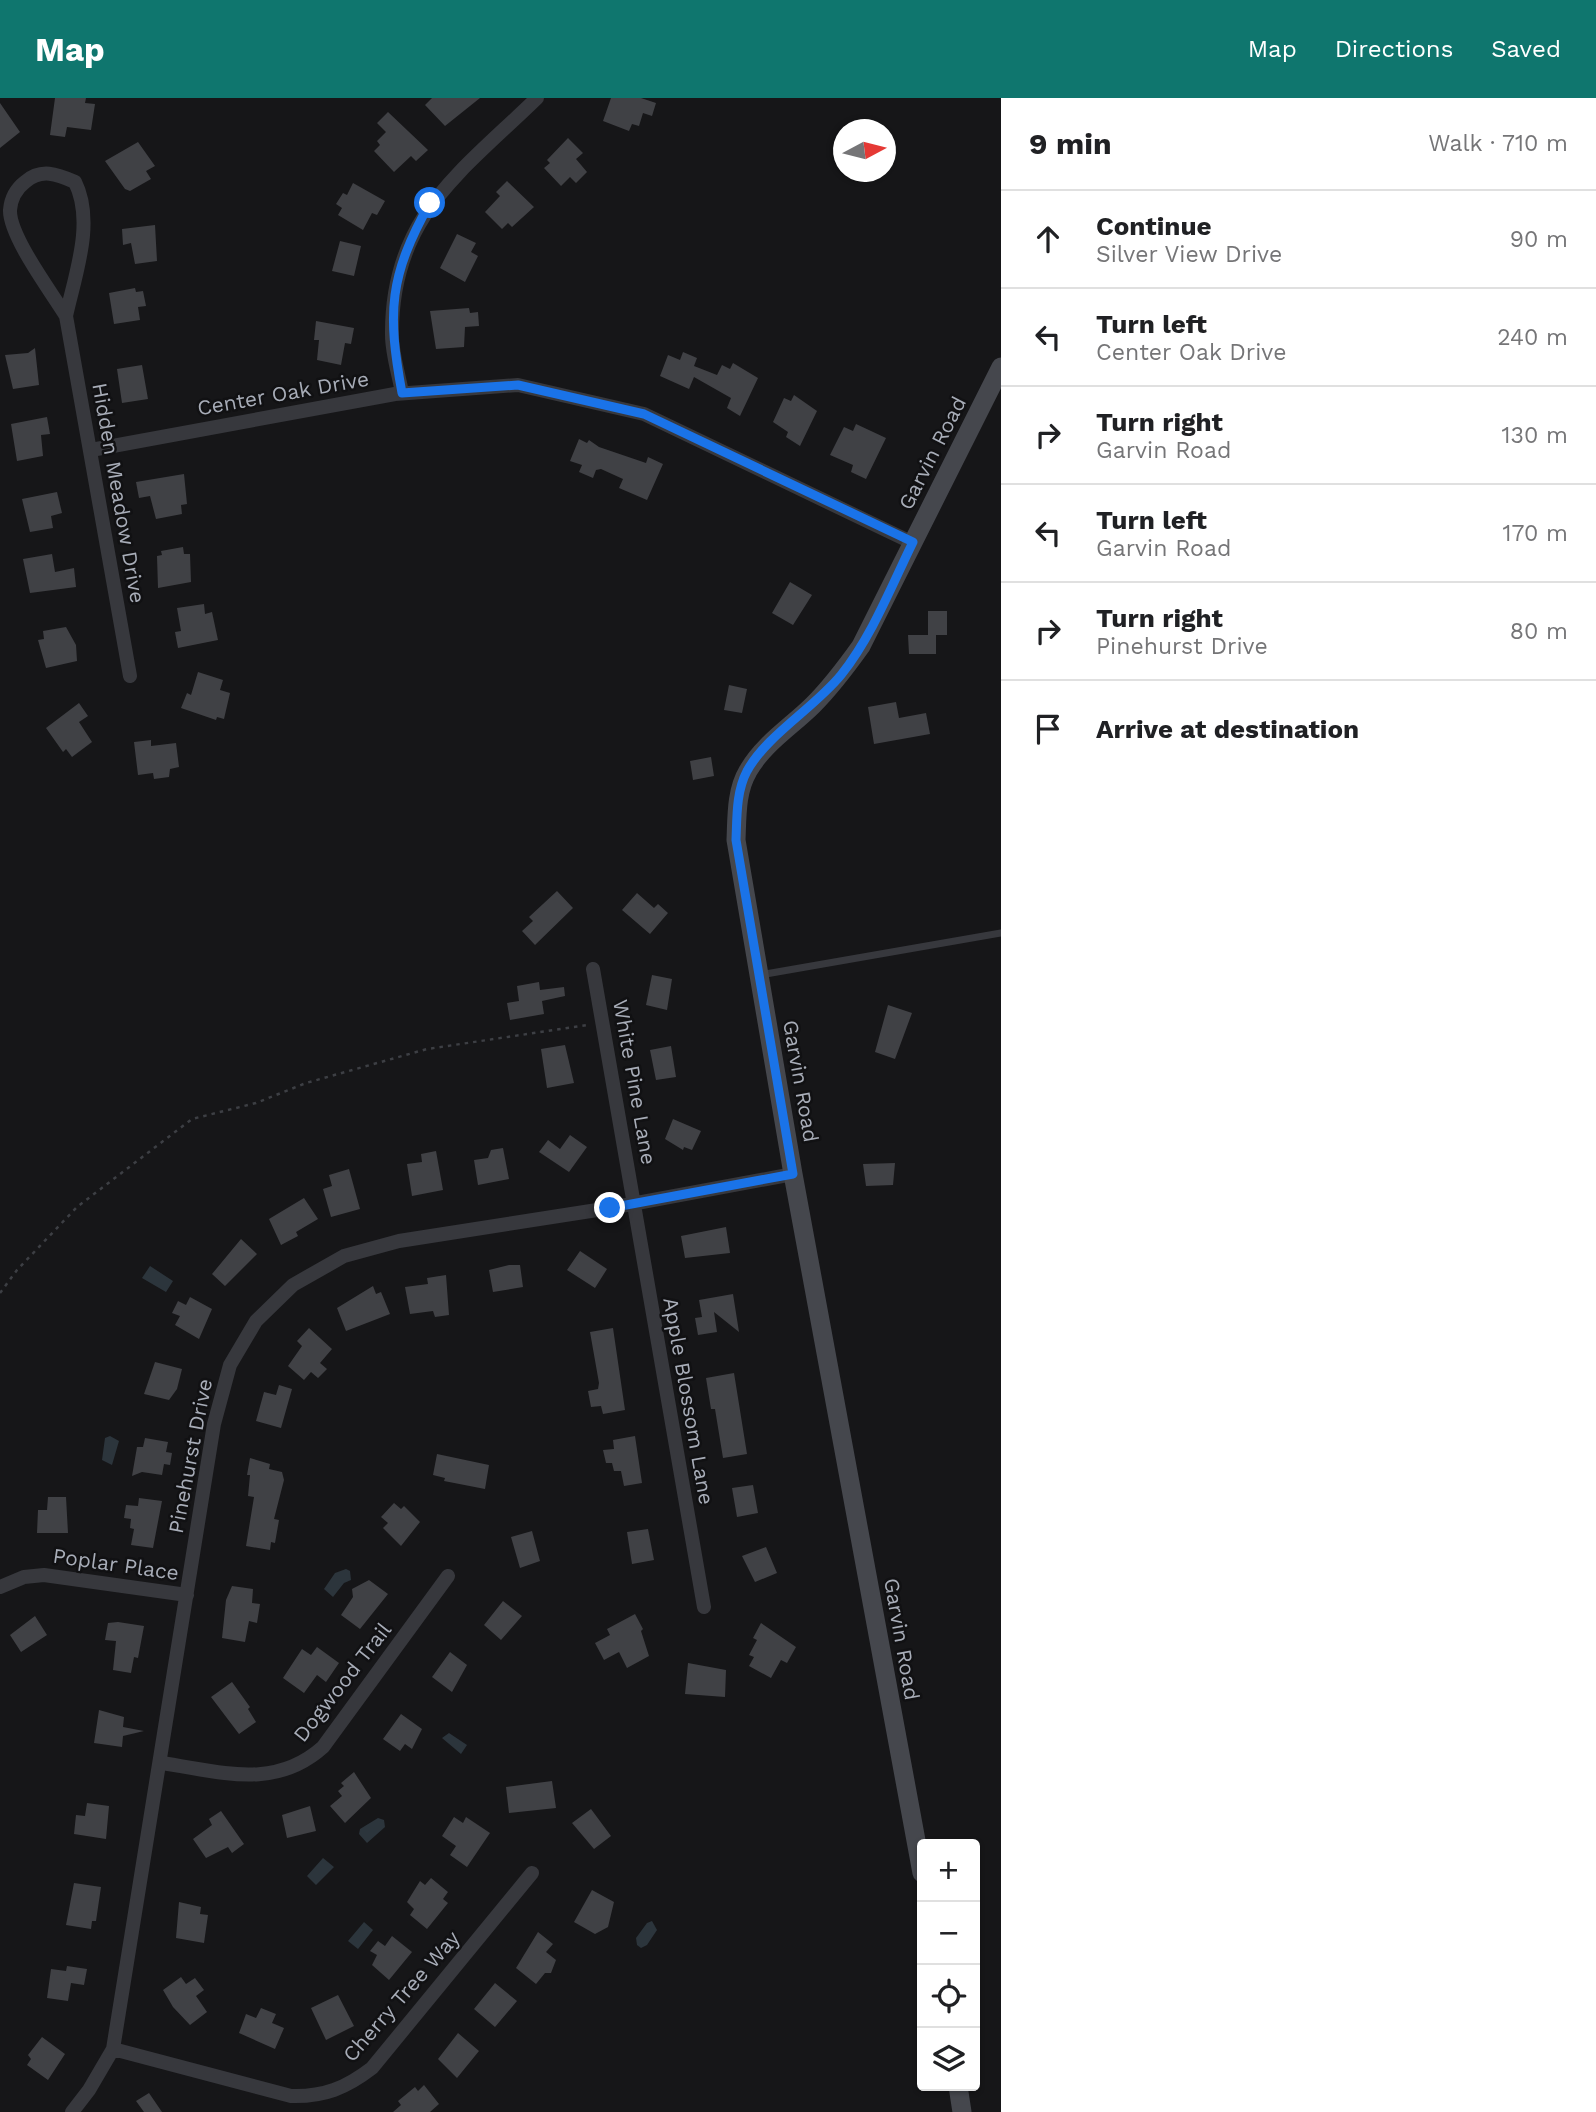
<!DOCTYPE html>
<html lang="en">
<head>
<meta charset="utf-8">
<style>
	:root { --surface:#fff; --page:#f2f2f2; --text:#202124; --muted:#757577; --line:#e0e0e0; --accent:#0f766e }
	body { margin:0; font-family:"Work Sans",sans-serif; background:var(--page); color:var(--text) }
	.controls { position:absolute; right:21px; bottom:21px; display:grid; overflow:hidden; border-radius:7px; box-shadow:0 2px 5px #0004 }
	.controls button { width:63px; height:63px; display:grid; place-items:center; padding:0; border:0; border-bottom:2px solid var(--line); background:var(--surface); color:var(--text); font:35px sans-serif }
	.compass { position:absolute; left:833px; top:21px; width:63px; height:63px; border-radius:50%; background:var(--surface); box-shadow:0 2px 5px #0004; rotate:83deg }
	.stop { position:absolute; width:21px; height:21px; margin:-16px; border:5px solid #1a73e8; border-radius:50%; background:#fff }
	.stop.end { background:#1a73e8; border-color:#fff; box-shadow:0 2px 7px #0008 }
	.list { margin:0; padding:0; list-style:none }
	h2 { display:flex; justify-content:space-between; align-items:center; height:91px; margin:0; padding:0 28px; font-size:30px }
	h2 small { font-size:23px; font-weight:400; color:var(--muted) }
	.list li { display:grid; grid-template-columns:46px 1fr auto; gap:21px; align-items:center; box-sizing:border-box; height:98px; padding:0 28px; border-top:2px solid var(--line) }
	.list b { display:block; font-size:26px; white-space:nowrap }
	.list p { margin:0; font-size:23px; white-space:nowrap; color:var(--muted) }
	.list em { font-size:23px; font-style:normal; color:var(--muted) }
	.icon { flex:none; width:38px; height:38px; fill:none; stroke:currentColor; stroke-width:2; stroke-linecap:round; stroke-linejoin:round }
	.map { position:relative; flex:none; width:1001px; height:2014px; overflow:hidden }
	header { display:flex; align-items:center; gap:42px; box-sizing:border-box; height:98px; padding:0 35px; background:var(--accent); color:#fff }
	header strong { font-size:33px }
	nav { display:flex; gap:38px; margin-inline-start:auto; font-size:24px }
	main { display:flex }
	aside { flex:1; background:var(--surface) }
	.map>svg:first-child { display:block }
</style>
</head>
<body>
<header>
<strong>Map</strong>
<nav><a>Map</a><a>Directions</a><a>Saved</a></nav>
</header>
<main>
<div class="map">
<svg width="1001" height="2014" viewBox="0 0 1001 2014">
	<rect width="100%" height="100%" fill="#161618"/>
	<path fill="#2c353c" d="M150,1168L173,1183L166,1194L142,1180Z
		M110,1338L119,1343L112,1367L102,1362L105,1340Z
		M346,1471L350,1473L351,1482L344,1485L333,1499L324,1491L335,1475Z
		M449,1635L467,1647L461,1656L442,1640Z
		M378,1720L384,1722L385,1729L367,1745L359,1736L360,1731Z
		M323,1760L334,1769L316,1787L307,1778Z
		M652,1823L657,1832L647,1847L641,1850L637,1847L636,1840L647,1825Z
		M364,1824L373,1832L358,1851L348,1843Z"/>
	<path fill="#404145" d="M55,0H86L85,5L95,6L91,32L67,29L65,39L50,37Z
		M432,0H480L445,28L425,7Z
		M611,0H641L656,5L652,18L643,15L639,28L632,26L629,33L603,23Z
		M0,5L20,34L0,50Z
		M388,14L428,52L416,63L411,58L394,74L374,53L380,47L377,43L386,34L377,25Z
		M568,40L583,55L576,61L587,74L576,85L570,79L561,88L544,70L550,65L547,62Z
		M138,44L155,68L146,73L151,81L130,93L125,91L105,63Z
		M507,83L534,109L512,129L508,125L502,131L485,114L500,98L496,94Z
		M353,85L385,103L377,117L372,115L363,132L338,117L342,110L336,106L343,95L347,97Z
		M155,127L157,163L135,166L131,145L123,147L122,131Z
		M457,136L476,145L471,154L478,158L465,184L440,170Z
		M340,143L361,148L354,178L332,173Z
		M135,190L136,194L143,193L146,208L138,209L140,222L114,226L109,195Z
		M469,210L470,215L478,214L479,228L465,229L464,249L436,251L430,213Z
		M316,223L354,230L351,246L345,245L341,267L317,262L319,242H314Z
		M35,250L39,287L13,291L5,257L28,255Z
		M683,254L697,260L694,268L717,277L722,267L730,271L733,265L758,280L740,318L727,310L731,300L694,279L689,291L660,278L668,257L680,262Z
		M142,267L148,301L122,305L117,271Z
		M794,297L817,313L800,348L786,339L788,334L773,324L784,300L791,303Z
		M47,319L50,336L41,337L43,358L17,363L11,326Z
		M856,326L886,340L866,381L851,374L853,367L830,357L844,329L853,333Z
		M579,341L587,345L589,342L599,349L646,365L648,359L663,366L647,402L619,390L623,381L601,371L596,372L593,380L579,374L582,367L570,363Z
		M184,376L187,406L181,407L182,416L156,421L150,398L139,400L136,384Z
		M57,394L62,415L51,418L53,430L30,434L22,401Z
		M183,449L184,456H190L191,484L158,490L157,458L162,457L161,453Z
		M52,456L55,474L74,470L76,489L30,495L23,461Z
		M790,484L812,497L793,527L772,515Z
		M204,506L205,516L212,514L218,542L178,550L175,534L181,533L177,510Z
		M928,513H947V537H936V556H909L908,537H928Z
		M66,529L76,547L77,563L46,570L38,542L44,541L43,533Z
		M198,574L223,582L220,592L230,595L224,621L217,619L216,622L181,610L187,595L191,597Z
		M729,587L747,591L742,615L724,612Z
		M896,604L899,620L926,615L930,636L874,646L868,609Z
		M79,605L88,618L79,624L92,644L72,659L66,651L63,654L46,630Z
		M151,642V648L176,645L179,669L170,671L169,679L154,681L153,675L138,677L134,644Z
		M711,659L714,678L693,682L690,663Z
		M557,793L573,810L535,847L522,833L533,823L529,819Z
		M637,795L654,810L658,806L668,815L650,836L622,812Z
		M652,877L672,881L667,912L646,907Z
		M539,884L540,892L564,889L565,898L542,903L544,916L510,922L507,905L519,903L517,888Z
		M888,907L912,915L895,961L875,954Z
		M565,947L574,985L547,990L541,951Z
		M671,948L676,979L656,982L650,952Z
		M673,1021L701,1033L692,1052L684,1049L683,1052L665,1041Z
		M570,1037L587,1049L569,1074L539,1054L548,1042L560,1051Z
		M503,1050L509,1081L478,1087L474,1062L488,1060L491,1052Z
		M436,1053L443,1092L412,1098L407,1066L422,1064L421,1056Z
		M895,1065L893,1087L866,1088L863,1066Z
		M349,1071L360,1111L331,1119L323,1091L332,1088L329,1077Z
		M304,1100L318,1121L296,1134L298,1138L281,1147L269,1121Z
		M726,1129L730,1155L685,1160L681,1138Z
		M241,1141L257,1156L225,1188L212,1176Z
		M580,1153L607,1171L595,1190L567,1172Z
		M509,1167H520L523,1189L493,1194L489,1172Z
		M446,1177L449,1217L435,1219L433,1213L410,1216L405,1189L428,1186L427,1180Z
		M373,1188L376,1196L381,1194L390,1216L346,1233L337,1210Z
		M733,1196L739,1234L714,1214L717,1234L698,1237L695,1220L702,1219L699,1202Z
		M190,1199L212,1211L199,1241L175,1227L180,1218L172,1215L178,1203L186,1207Z
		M309,1230L332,1251L320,1265L327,1271L318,1280L311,1274L304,1282L288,1268L302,1248L297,1243Z
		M613,1230L625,1312L603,1316L601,1308L591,1309L588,1293L598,1291L599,1285L590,1234Z
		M155,1264L182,1271L177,1291L169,1302L144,1296Z
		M734,1275L747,1356L723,1360L715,1311H711L706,1280Z
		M279,1287L292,1291L281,1330L256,1323L264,1294L276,1297Z
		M635,1338L642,1385L624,1388L621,1373H614L612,1365H606L603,1352L614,1351L613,1342Z
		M145,1340L168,1344L166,1354L172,1355L170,1367L164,1366L162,1377L142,1374L132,1378L137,1349H143Z
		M437,1356L489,1367L485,1391L444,1383L445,1380L433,1377Z
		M250,1360L270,1366L269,1371L282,1374L284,1382L274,1421L279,1422L275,1445L271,1444L270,1452L246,1448L254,1399L248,1398L250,1377H247Z
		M753,1387L758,1415L737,1419L732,1390Z
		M48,1399H66L68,1435H37L38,1412H47Z
		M139,1400L162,1403L153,1450L131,1447L134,1431L130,1430L131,1421L124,1420L126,1407L138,1408Z
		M394,1405L401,1411L404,1408L420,1424L401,1448L383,1430L388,1425L381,1419Z
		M648,1431L654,1462L632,1466L627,1434Z
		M532,1433L540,1463L520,1470L511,1439Z
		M766,1449L777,1475L755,1484L742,1458Z
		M369,1482L388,1496L360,1531L341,1517L353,1499L352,1491Z
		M232,1488L253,1491L252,1505L260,1506L257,1525L249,1523L245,1544L222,1540L226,1502Z
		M503,1503L522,1518L501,1542L484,1527Z
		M635,1516L643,1531L641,1533L649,1558L627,1570L619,1554L604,1562L595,1545L610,1537L607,1531Z
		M35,1518L47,1537L21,1554L10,1537Z
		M118,1524L144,1528L138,1560L134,1559L131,1575L113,1572L116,1543L105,1542L108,1525Z
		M761,1525L796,1549L787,1565L781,1562L771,1580L749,1568L754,1559L749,1557L757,1542L753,1540Z
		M317,1549L339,1565L326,1584L317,1577L304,1595L283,1580L302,1551L311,1557Z
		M450,1554L467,1567L452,1594L432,1579Z
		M688,1565L726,1572L725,1599L685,1596Z
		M232,1584L250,1609L248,1611L256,1624L239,1636L211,1599Z
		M99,1612L124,1619L123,1629L144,1633L123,1638L122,1649L94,1645Z
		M401,1616L422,1631L412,1651L405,1646L400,1653L383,1641Z
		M354,1674L371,1700L345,1725L330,1708L342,1698L338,1693L344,1688L341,1685Z
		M552,1683L556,1710L509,1715L506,1689Z
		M87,1705L109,1708L106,1741L74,1736L76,1717L85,1718Z
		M310,1708L316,1733L287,1740L282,1717Z
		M591,1711L611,1738L594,1751L572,1725Z
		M221,1713L244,1746L232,1755L228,1749L206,1760L193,1741L212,1727L209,1721Z
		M454,1719L463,1725L466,1719L490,1735L467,1769L450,1757L456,1748L442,1738Z
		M431,1780L448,1794L443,1801L448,1805L427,1831L410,1817L414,1811L407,1804L420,1783L425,1787Z
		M74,1785L101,1789L96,1823H92L91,1831L66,1827Z
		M592,1792L614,1804L608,1829L595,1836L574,1824Z
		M179,1804L201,1809L200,1816L208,1817L204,1845L176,1840Z
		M538,1834L553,1846L546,1854L556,1862L551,1875H545L536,1886L516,1870Z
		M392,1838L412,1854L389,1882L372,1867L377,1857L370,1853L378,1843L385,1848Z
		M67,1868L87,1871L84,1887L71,1885L68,1903L47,1900L51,1871L66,1873Z
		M181,1879L186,1886L195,1880L204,1892L196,1898L207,1914L190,1927L173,1909L163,1892Z
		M495,1885L517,1903L495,1929L474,1911Z
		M338,1897L354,1928L326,1942L311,1910Z
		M261,1910L276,1916L272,1925L284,1930L275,1951L239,1935L246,1916L256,1920Z
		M458,1935L479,1953L457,1980L438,1961Z
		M42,1939L65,1956L48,1982L27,1967L31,1961L28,1957Z
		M424,1987L439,2006L430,2014H393L401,2007L398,2003L415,1989L418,1993Z
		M149,1995L162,2014H144L136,2003Z"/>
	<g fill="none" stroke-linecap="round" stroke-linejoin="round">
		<path stroke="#3d3f44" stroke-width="2.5" stroke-dasharray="3.5 5" stroke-linecap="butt" d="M0,1195L17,1172L77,1109L192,1021L256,1005L306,985L427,951L588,927"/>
		<path stroke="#37383d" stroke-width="7" d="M760,877L1001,835"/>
		<path stroke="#37383d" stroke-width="14" d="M66,218C52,195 9,138 10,112C11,100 16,91 25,84C41,70 57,76 75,84C95,124 75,177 66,218L130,578
			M402,295C399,277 392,256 392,237C391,119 460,75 537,0
			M91,352L395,296L518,287L644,316L913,445
			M593,871L704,1509
			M0,1489L24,1479L44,1477L187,1497
			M161,1665C219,1673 274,1693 323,1649L448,1478
			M113,1951L291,1998C324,1999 346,1990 372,1970L532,1775
			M72,2014L89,1992L113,1951L214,1326L230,1267L256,1223L293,1187L344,1158L399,1143L610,1110L793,1076"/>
		<path stroke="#45474d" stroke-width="19" d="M922,1775L793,1076L736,742C737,719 736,693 748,673C763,646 792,628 813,607C831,589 846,569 861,548L1001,269
			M958,1988L962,2014"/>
	</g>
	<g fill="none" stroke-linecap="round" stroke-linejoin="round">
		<path stroke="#1a73e8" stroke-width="9" d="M430,105C389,178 387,214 402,295L518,287L644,316L913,444C891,489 872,538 841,577C814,610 767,637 747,673C736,694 737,719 736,742L793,1076L610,1110"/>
	</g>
	<g text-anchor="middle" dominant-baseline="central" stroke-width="5" stroke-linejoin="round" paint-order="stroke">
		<g font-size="21" fill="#a8adb8" stroke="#111113">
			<text transform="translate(283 295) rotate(-10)">Center Oak Drive</text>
			<text transform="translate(932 355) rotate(-63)">Garvin Road</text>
			<text transform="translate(119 395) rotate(80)">Hidden Meadow Drive</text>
			<text transform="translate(801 983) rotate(80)">Garvin Road</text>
			<text transform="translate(635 984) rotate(80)">White Pine Lane</text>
			<text transform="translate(689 1303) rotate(80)">Apple Blossom Lane</text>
			<text transform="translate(190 1358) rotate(-79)">Pinehurst Drive</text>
			<text transform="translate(116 1466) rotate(8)">Poplar Place</text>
			<text transform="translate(902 1541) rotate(80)">Garvin Road</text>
			<text transform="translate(342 1584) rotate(-52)">Dogwood Trail</text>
			<text transform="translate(401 1898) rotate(-49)">Cherry Tree Way</text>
		</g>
	</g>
</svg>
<div class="controls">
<button>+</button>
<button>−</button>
<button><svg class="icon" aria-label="locate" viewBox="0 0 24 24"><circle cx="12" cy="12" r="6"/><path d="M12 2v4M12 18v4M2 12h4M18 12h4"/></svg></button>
<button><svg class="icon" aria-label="layers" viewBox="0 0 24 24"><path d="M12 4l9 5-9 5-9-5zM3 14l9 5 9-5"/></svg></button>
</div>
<svg class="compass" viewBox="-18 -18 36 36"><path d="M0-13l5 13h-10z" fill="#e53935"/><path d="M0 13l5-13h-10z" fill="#757577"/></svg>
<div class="stop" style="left:430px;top:105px"></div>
<div class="stop end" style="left:610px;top:1110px"></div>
</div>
<aside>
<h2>9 min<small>Walk · 710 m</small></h2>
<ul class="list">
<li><svg class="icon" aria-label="ahead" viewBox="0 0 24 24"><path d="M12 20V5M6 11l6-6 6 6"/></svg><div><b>Continue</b><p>Silver View Drive</p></div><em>90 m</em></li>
<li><svg class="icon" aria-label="left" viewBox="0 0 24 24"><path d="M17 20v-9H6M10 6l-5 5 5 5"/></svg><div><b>Turn left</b><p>Center Oak Drive</p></div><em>240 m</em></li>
<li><svg class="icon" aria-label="right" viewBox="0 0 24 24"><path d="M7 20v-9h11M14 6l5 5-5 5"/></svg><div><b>Turn right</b><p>Garvin Road</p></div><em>130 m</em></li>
<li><svg class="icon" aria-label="left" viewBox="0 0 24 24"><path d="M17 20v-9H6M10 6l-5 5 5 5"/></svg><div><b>Turn left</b><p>Garvin Road</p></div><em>170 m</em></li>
<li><svg class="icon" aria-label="right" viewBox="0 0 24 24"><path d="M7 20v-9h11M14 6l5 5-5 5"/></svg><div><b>Turn right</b><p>Pinehurst Drive</p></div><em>80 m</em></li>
<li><svg class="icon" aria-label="arrive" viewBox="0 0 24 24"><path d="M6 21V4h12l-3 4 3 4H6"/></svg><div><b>Arrive at destination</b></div></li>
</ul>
</aside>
</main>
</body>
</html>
